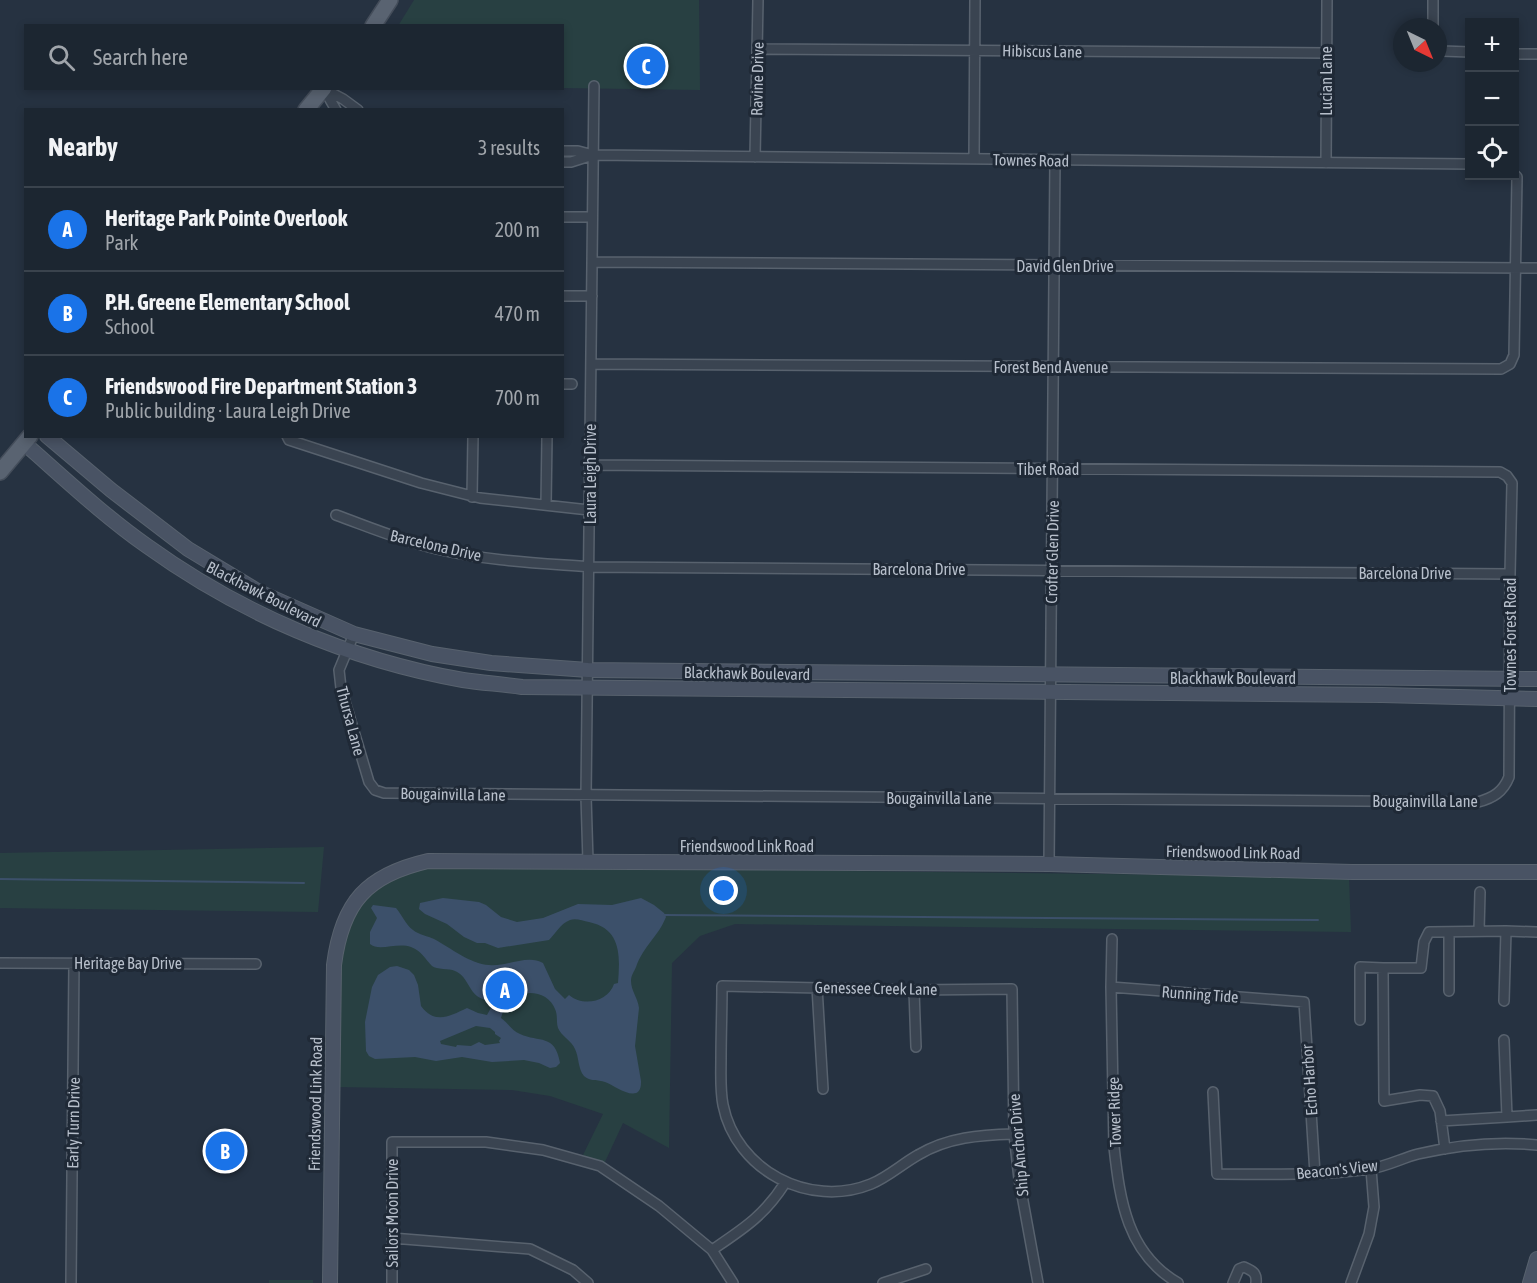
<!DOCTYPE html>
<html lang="en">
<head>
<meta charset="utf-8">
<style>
	:root { --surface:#1c2631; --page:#252e39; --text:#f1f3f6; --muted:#a0a5ab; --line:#3a434d; --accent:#1a73e8 }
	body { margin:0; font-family:"Asap Condensed",sans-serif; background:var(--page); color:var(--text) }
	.controls { position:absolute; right:18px; top:18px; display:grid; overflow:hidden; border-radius:0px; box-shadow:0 3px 9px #0003 }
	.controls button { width:54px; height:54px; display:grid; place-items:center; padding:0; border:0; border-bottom:2px solid var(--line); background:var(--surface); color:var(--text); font:30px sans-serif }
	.compass { position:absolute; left:1393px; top:18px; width:54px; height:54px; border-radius:50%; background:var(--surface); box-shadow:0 3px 9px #0003; rotate:137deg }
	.you { position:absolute; left:724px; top:891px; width:21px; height:21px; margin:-15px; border:4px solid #fff; border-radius:50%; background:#1a73e8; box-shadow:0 0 0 9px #1a73e833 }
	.badge { display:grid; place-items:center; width:39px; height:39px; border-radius:50%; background:var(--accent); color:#fff; font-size:20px; font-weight:700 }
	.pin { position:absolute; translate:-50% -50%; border:3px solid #fff; box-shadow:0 2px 6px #0006 }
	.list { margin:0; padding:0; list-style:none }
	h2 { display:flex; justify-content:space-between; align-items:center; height:78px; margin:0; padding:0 24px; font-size:26px }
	h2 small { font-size:20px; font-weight:400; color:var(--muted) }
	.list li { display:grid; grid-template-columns:39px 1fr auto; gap:18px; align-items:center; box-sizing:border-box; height:84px; padding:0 24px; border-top:2px solid var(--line) }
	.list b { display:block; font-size:22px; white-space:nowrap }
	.list p { margin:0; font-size:20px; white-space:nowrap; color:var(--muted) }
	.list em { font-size:20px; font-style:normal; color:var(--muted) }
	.icon { flex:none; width:33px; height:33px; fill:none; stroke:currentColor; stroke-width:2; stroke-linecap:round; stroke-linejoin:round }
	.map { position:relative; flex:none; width:1537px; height:1283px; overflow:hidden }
	.search { position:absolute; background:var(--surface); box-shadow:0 3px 9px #0003; left:24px; top:24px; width:540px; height:66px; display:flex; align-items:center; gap:15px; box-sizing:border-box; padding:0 21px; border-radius:0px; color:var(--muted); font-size:22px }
	.panel { position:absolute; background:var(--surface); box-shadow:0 3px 9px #0003; left:24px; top:108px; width:540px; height:330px; border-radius:0px }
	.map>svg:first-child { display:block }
</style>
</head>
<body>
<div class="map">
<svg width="1537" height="1283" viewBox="0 0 1537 1283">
	<rect width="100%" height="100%" fill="#263241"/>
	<path fill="#284042" d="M414,0H699L700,90L563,88L562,26H398Z
		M324,847L318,912L0,908V853Z
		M428,866L1349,877L1351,932L735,924L700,936L672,963L669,1148L623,1123L604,1164L583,1155L603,1114L550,1096L512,1090L337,1087L339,956L344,934L362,901L379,884Z
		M269,1280H313V1283H269Z"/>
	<path fill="#3c506a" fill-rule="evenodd" d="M443,898L479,902L486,905L501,917L517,922L543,918L578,904L612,905L641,898L654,905L664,913L666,917C658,937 644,945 636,967C634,972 631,975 631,981C631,991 638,998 639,1008L635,1046L641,1081C642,1107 614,1085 605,1082C598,1079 590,1082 584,1076C578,1069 579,1057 575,1049C572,1041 561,1036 558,1028C556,1022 558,1015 555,1009C550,994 530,989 517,996C508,1001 503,1009 501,1018C508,1023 512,1031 520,1034C539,1043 555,1033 560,1063L556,1067L550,1068L539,1063L524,1060L492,1062L462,1057L436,1061L415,1057L375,1059L369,1056L366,1051L365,1022L372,987L378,975L390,967L397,966L409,970L414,975L418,985L421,1006C435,1025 450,1016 467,1008L478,1013L487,1015L493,1004C488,999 482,1000 477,996C468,989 467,976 455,971C449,968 437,970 432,966C425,959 422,951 411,947C397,942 379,952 370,944V932L377,918L371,908L373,905L396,908C402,915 406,925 413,930C419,935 428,936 434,939C451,948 470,964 489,965C507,967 527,954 543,963L555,989L565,999L569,995C583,1007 608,1002 614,984L618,983C620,957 622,929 589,922C583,921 576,918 570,920C560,924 556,933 549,940L498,948L485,943H477L464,937L447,924L425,914L419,909L420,903ZM476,1026L490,1028L495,1032V1034L501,1038L499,1041L500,1043L485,1045L479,1042L471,1046L457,1045L456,1047L441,1044L440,1041Z"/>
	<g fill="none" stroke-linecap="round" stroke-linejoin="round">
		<path stroke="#3c506a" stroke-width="2" d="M0,879L304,883
			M664,915L1318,920"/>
		<g stroke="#58626e" stroke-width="12">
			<path id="street" d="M1433,0V27
				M758,49L1326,53
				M1438,49L1442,51L1470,52
				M1514,54H1537
				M324,89L343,99L358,110
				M324,89L336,110
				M562,151H578L593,155L1470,164
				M755,157L758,0
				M974,159L975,0
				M562,162H571L593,155
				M1326,163L1327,0
				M562,217H592
				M592,262L1537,268
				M562,296H592
				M591,364L1501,369L1510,364L1514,355L1517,177L1514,174
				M562,384H572
				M287,436L289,440L421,483L480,498L589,510
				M472,497L473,436
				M546,505L547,436
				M336,515C369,527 402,541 437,549C487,561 539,563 590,567L1510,574
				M354,634L339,670L341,688L369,782L375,790L384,793L1478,802C1493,798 1503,792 1509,777L1510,574L1512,483L1507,476L1500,472L589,465
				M588,862L586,796L594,86
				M1049,864L1055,160
				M1479,931L1480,892
				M1449,932V991
				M1112,939L1111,987L1114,1147C1120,1201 1127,1253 1178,1283
				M0,963L256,964
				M817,987L823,1089
				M1111,987L1304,1002L1315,1174
				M914,990L916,1047
				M1504,1001L1506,931L1537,932
				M1360,1020V967L1383,968
				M1213,1092L1217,1174C1268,1174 1319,1176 1369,1169C1386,1167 1402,1158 1418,1154C1457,1145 1497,1141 1537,1145
				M1507,1117L1537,1115
				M1441,1121L1507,1117L1504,1040
				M1014,1134C980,1135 948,1137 918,1155C902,1164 888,1177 871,1184C809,1209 736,1170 723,1105C720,1090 721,1074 721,1059C721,1035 722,1011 722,986L914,990L1012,989L1014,1134L1019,1179L1038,1283
				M1445,1149L1440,1111L1433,1096L1420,1095L1384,1101L1383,968H1421L1424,942L1429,932L1506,931
				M392,1238L530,1249L573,1270L588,1283
				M712,1250C743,1229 764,1216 785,1183
				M71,1283L74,963
				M392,1283V1142H486L543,1150L600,1166L659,1206L712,1250L733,1283
				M883,1283L926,1269
				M1233,1283L1239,1269L1244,1267C1253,1271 1257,1273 1256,1283
				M1351,1283L1369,1234L1374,1207L1371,1169"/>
		</g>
		<g stroke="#58626e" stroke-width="16">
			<path id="secondary" d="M47,436L111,490L188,549L259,592L354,634L432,654L491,663L588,670L1537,679
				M24,443C64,478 103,515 147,546C240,613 349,660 463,680C482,683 502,684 522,687L1382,695L1537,699
				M330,1283L334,965C342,902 367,875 428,861L1049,864L1352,872H1537
				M1530,1283L1537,1259"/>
		</g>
		<g stroke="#444d5a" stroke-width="18">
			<path id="primary" d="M373,26L390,0
				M306,110L324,88
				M0,472L30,436"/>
		</g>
		<use href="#street" stroke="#3a4451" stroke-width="9"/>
		<use href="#secondary" stroke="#495364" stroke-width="14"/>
		<use href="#primary" stroke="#596371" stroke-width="15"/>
	</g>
	<g text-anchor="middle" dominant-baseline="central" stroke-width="6" stroke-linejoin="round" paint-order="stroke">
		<g font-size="16" fill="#b7bfcb" stroke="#1f2936">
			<text transform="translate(1042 51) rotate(1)">Hibiscus Lane</text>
			<text transform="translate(757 79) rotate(-89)">Ravine Drive</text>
			<text transform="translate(1326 81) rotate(-90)">Lucian Lane</text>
			<text transform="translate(1031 160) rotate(1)">Townes Road</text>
			<text x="1065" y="266">David Glen Drive</text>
			<text x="1051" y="367">Forest Bend Avenue</text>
			<text x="1048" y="469">Tibet Road</text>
			<text transform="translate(590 474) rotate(-90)">Laura Leigh Drive</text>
			<text transform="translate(436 545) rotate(13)">Barcelona Drive</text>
			<text transform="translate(1052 552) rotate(-89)">Crofter Glen Drive</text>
			<text x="919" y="569">Barcelona Drive</text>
			<text x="1405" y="573">Barcelona Drive</text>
			<text transform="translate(264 594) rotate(27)">Blackhawk Boulevard</text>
			<text transform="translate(1510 635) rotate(-90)">Townes Forest Road</text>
			<text transform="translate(747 673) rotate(1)">Blackhawk Boulevard</text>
			<text x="1233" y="678">Blackhawk Boulevard</text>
			<text transform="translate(351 721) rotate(75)">Thursa Lane</text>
			<text transform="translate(453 794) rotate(1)">Bougainvilla Lane</text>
			<text x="939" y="798">Bougainvilla Lane</text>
			<text x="1425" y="801">Bougainvilla Lane</text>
			<text x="747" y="846">Friendswood Link Road</text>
			<text transform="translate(1233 852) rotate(1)">Friendswood Link Road</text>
			<text x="128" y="963">Heritage Bay Drive</text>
			<text transform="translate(876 988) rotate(1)">Genessee Creek Lane</text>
			<text transform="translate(1200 994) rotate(4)">Running Tide</text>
			<text transform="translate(1309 1080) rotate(-94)">Echo Harbor</text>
			<text transform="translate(315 1104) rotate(-89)">Friendswood Link Road</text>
			<text transform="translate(1114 1112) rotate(-92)">Tower Ridge</text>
			<text transform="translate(73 1123) rotate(-89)">Early Turn Drive</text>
			<text transform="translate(1018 1145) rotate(-95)">Ship Anchor Drive</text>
			<text transform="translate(1337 1169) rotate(-6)">Beacon's View</text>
			<text transform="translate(392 1213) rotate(-90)">Sailors Moon Drive</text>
		</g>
	</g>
</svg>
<div class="controls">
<button>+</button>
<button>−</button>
<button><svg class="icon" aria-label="locate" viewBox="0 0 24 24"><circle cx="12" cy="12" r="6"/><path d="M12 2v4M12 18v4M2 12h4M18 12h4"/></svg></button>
</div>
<svg class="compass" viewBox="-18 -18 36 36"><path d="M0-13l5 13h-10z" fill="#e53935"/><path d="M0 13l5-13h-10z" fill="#a0a5ab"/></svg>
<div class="you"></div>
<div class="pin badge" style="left:505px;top:990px">A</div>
<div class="pin badge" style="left:225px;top:1151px">B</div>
<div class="pin badge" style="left:646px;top:66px">C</div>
<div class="search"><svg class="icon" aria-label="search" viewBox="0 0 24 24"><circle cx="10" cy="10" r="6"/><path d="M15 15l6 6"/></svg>Search here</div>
<section class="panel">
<h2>Nearby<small>3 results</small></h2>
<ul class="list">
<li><span class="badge">A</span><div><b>Heritage Park Pointe Overlook</b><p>Park</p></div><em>200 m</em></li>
<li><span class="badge">B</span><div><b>P.H. Greene Elementary School</b><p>School</p></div><em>470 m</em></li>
<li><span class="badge">C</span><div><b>Friendswood Fire Department Station 3</b><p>Public building · Laura Leigh Drive</p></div><em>700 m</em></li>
</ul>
</section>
</div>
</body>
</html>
